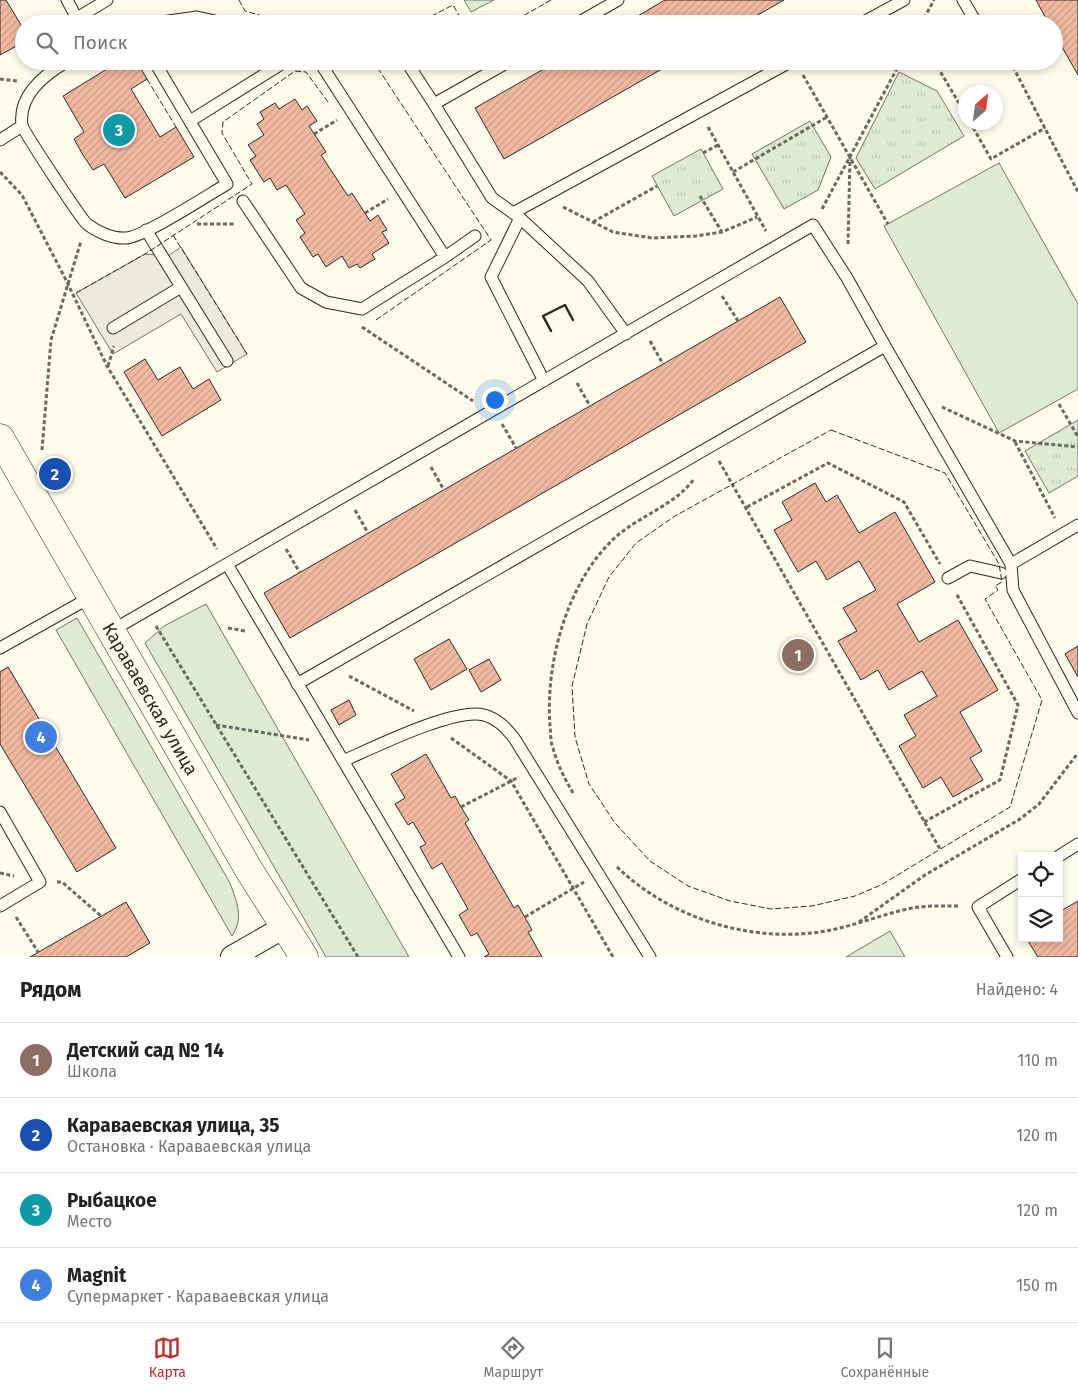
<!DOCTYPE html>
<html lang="ru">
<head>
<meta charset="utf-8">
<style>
	:root { --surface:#fff; --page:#f6f6f6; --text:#222; --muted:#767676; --line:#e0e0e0; --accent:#c62828 }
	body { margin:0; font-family:"Fira Sans",sans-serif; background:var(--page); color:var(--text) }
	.controls { position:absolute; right:15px; bottom:15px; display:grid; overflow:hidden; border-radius:0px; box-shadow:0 2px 8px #0003 }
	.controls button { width:45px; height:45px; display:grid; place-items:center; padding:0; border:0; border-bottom:1px solid var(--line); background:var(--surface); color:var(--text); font:25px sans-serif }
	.compass { position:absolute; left:958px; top:85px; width:45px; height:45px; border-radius:50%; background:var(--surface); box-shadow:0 2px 8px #0003; rotate:28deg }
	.you { position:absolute; left:494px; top:399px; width:18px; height:18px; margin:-12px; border:4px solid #fff; border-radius:50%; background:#1a73e8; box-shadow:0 0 0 8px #1a73e833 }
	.badge { display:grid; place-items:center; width:32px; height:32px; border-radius:50%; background:var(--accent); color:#fff; font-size:16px; font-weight:700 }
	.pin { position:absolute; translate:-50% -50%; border:2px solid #fff; box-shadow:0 1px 5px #0006 }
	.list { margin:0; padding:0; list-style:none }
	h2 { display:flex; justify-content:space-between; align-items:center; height:65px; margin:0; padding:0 20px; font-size:21px }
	h2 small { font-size:16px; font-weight:400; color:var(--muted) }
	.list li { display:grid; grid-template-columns:32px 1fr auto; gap:15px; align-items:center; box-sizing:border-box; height:75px; padding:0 20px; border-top:1px solid var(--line) }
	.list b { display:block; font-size:19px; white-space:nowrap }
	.list p { margin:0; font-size:16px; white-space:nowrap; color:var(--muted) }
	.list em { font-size:16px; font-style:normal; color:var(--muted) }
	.icon { flex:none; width:28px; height:28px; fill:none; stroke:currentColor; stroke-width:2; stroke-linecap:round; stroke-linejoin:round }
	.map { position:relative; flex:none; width:1078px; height:957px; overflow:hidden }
	.search { position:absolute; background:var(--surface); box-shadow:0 2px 8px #0003; left:15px; right:15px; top:15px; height:55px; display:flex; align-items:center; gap:12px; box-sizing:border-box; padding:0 18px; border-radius:28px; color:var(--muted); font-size:19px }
	.sheet { height:365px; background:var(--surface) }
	nav { display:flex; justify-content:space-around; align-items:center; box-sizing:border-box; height:70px; border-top:1px solid var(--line); background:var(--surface); font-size:14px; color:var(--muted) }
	nav a { display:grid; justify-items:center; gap:2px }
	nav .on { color:var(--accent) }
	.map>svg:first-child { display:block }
</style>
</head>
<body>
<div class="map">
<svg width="1078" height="957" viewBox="0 0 1078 957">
	<defs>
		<pattern id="park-tufts" width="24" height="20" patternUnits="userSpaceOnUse" patternTransform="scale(1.25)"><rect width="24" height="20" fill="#deebd1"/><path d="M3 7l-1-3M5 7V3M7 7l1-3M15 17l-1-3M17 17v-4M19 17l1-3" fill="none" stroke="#bfcab4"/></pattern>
		<pattern id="building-hatch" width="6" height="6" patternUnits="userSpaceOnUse" patternTransform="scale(1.25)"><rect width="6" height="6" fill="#f2b8a0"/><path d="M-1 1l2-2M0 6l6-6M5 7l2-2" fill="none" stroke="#d09e8a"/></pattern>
	</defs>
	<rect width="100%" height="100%" fill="#fdfbea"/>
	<path fill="#deebd1" stroke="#74746e" d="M464,0H494L471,12Z
		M999,163L1078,304V389L999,433L884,226Z
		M206,604L409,957H326L145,643L164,626Z
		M77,618L230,883C237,903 244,917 232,936L56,630Z
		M890,931L905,957H846Z"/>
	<path fill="url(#park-tufts)" stroke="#74746e" d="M899,72L937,91L964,136L875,189L856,158Z
		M810,121L831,157L818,190L784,209L752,154Z
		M701,149L723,189L674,216L652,176Z
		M1078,420V476L1049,493L1025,451Z"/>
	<path fill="#eceadb" stroke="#74746e" d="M181,247L247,354L217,372L181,314L113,354L76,293L145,254L168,256Z"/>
	<path fill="url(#building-hatch)" stroke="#2b2b2b" d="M0,0H6L24,30V42L0,55Z
		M665,0H784L742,24H624Z
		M1036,0H1078V75L1054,33V24H1049Z
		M120,61H136L147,79L131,89L160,137L176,127L194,157L125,198L104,164L93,170L83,155L74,139L84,132L63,96Z
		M558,61H676L504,159L475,108Z
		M295,99L302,110L307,106L317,121L309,126L326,152L321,155L348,196L352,193L370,221L378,215L387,230L382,232L389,243L372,254L375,259L360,268L357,264L349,268L342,256L326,267L318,254L313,257L300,237L305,233L296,220L305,214L286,185L277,190L270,178L264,182L250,160L256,156L248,145L264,135L257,124L264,119L260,112L275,103L279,109Z
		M780,297L806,342L290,638L264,593Z
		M145,359L158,380L180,367L193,389L209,379L221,400L162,436L124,372Z
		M815,483L826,502L837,495L859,533L895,512L935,582L897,604L919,642L958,620L998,690L960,712L982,751L970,758L983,780L953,797L941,777L923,788L899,746L916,736L904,715L937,696L922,671L889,690L878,670L861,680L838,641L857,631L843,608L876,590L859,561L827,580L816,561L798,572L774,530L792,520L782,502Z
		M449,639L467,669L431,690L414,659Z
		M1078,646V677L1065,654Z
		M489,659L501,680L481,692L469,670Z
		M8,667L116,848L77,872L0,744V672Z
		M349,700L356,715L339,725L331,710Z
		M426,754L451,798L455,796L461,807L469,820L465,823L514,908L518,905L532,930L528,932L542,957H484L489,954L477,933L471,936L459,915L468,909L442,863L432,869L420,847L426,844L413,822L408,825L395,804L405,798L391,774Z
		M1078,901V957H1038L1026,938H1059V912Z
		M126,902L150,943L126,957H30Z"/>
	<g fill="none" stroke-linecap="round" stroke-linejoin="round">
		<g stroke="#2b2b2b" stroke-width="13">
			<path id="service" d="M67,0L80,24
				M963,0L977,24
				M77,18L107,0
				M148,24L197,17L228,24
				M576,24L618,0
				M860,24L904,0
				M68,61C45,74 18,95 22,125C23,131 81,219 87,224C97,232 113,239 126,238C144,237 208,195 227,184L154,61
				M319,61L445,257
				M406,61L434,104L510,61
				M434,104L492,198L520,218L588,281L626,334
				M190,121L286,61
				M0,140L22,126
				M243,201L301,288L326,302L362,309L445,257L475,236
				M513,213L792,61
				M520,218L491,277L544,381
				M146,230L227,361
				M113,328L181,287
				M227,564L459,957
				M1011,564L1078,525
				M948,578L970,566L1001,573
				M111,631L813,225L847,278L885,346
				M0,648L91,597
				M297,684L885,346L1011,564L1013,590L1078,713
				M343,761C373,748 455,707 484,715C498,719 506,728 514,738L650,957
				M0,812L40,882L0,906
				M1059,856L1078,844
				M1007,957L978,907L1022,879"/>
		</g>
		<g stroke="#2b2b2b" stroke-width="24">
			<path id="minor" d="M232,957L286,926"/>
		</g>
		<g stroke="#2b2b2b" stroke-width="29">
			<path id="tertiary" d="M0,438L249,870L304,957"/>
		</g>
		<path stroke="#6a6964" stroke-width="3" stroke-dasharray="4 2.5" stroke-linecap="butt" d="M909,18L913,24
			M921,24L934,0
			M934,61L966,115
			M1010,61L1078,192
			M803,75L888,224
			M0,79L17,81
			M970,122L991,159L1045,128
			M708,127L766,231
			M314,134L337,120
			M703,153L718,145
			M0,172L22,195L67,282L107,366L217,549
			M733,172L827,117
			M700,196L722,232
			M563,207L613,232L652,238L696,236L722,232L757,217
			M822,209L901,61
			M365,213L388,199
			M593,222L657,186
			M197,224H236
			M848,244L850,158
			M722,296L738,321
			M362,327L473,401
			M650,341L663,364
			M108,366L114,346
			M577,383L590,406
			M1059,404L1078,437
			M942,407L1015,441L1078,447
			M502,424L516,448
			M1015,442L1055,518
			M42,450L51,340L81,241
			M719,461L940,849
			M431,467L444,490
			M747,507L828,463L904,502L940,564
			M355,510L368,533
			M286,549L300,573
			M156,626L358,957
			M228,628L245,631
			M349,676L414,711
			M216,725L309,740
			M451,738L511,781L613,957
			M573,793C565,779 557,764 553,748C550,741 551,733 550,726C545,662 568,578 618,535C642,515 676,504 694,479
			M461,807L519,777
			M924,822L1000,780L1018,705L956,593
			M617,867C672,920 756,945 831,930C855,925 879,916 903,910C922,905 941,906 960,906
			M0,873L14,876
			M57,882H62L101,916
			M16,917L38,952
			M525,917L584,882
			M859,922L925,875L1020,819L1039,804L1078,753"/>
		<use href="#service" stroke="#fdfbea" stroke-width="11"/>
		<use href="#minor" stroke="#fdfbea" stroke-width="22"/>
		<use href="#tertiary" stroke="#fdfbea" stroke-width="28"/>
		<path stroke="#2b2b2b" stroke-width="1" stroke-dasharray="6 2.5" stroke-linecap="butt" d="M239,0L245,11L291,24
			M416,24L453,5L464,24
			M509,24L551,0
			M147,79L176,127
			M173,235L247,354
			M76,293L145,254L252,184L222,133L223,122L295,71L306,72L328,102
			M376,320L491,240L377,67
			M831,430L945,473L999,564L1002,582L995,586L998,590L985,599L1042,700L1010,807L881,885L855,896L812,906L771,909L730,901L688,886L650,861L615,823L589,784L575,737L572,686L587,624L609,577L636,543L675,516Z"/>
		<path stroke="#2b2b2b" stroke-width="2.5" d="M551,331L543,316L565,305L573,320"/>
	</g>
	<g text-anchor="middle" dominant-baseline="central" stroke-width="4" stroke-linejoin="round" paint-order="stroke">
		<g font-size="18" fill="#2b2b2b" stroke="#fdfbea">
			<text transform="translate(150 699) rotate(60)">Караваевская улица</text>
		</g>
	</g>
</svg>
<div class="controls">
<button><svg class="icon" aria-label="locate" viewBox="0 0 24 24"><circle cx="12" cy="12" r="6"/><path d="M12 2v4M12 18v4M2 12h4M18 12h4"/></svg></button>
<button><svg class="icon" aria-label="layers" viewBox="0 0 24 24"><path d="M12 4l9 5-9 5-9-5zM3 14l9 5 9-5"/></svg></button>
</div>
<svg class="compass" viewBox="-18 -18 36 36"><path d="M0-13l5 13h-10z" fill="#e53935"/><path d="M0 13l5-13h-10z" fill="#767676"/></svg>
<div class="you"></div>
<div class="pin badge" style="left:798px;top:655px;background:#8d6e63">1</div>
<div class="pin badge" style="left:55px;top:474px;background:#1a4fb4">2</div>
<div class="pin badge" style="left:119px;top:130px;background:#0f9aa8">3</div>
<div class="pin badge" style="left:41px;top:737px;background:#3f7fe0">4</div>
<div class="search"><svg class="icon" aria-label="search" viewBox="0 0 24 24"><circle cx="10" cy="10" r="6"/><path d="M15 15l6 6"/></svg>Поиск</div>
</div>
<section class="sheet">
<h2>Рядом<small>Найдено: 4</small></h2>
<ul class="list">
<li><span class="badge" style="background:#8d6e63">1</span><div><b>Детский сад № 14</b><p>Школа</p></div><em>110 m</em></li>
<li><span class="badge" style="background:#1a4fb4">2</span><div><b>Караваевская улица, 35</b><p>Остановка · Караваевская улица</p></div><em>120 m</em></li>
<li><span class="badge" style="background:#0f9aa8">3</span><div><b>Рыбацкое</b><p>Место</p></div><em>120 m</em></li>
<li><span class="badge" style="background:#3f7fe0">4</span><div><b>Magnit</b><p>Супермаркет · Караваевская улица</p></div><em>150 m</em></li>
</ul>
</section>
<nav>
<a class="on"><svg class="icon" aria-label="map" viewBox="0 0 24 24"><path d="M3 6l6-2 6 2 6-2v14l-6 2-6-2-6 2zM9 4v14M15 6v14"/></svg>Карта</a>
<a><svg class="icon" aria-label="directions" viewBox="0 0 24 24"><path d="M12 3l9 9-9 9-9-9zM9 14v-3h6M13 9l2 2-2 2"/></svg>Маршрут</a>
<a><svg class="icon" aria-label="saved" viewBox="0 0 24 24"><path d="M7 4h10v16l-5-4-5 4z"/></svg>Сохранённые</a>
</nav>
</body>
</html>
